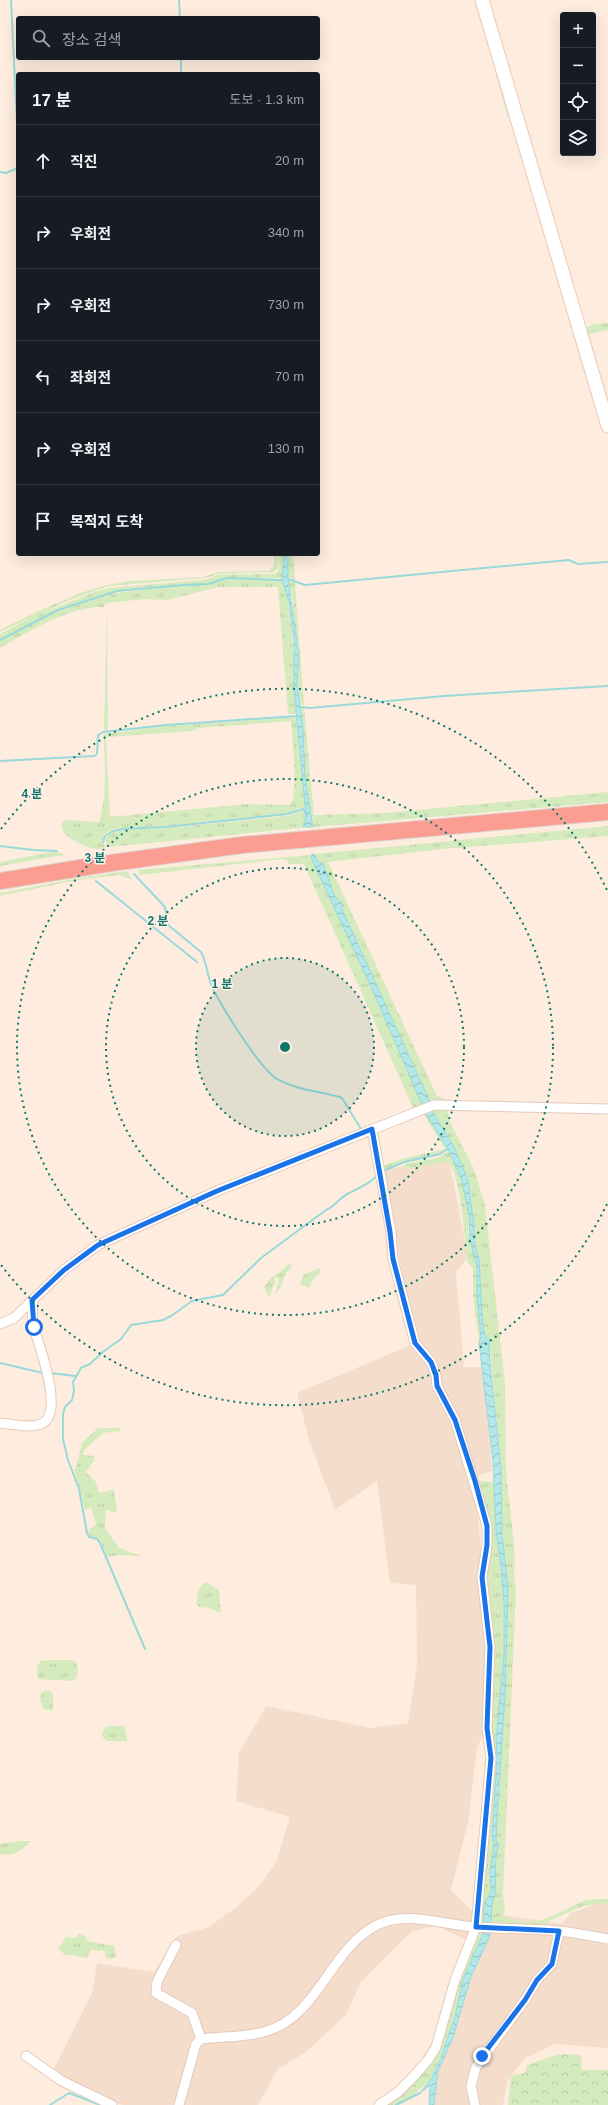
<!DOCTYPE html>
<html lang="ko">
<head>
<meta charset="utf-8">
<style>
	:root { --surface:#171b24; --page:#242831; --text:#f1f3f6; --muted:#9ea1a6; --line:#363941 }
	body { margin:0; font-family:Arial,"Noto Sans KR",sans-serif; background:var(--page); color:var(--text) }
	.controls { position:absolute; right:12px; top:12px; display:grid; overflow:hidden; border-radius:4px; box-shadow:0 4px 16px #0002 }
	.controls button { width:36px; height:36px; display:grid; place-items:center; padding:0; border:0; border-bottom:1px solid var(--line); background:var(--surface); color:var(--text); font:20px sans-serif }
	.stop { position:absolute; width:12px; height:12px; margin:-9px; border:3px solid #1a73e8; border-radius:50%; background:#fff }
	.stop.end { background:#1a73e8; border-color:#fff; box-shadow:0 1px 4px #0008 }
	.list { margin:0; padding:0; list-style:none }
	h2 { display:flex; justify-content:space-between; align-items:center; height:52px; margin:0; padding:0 16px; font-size:17px }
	h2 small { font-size:13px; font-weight:400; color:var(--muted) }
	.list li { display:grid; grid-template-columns:26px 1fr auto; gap:12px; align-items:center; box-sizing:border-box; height:72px; padding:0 16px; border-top:1px solid var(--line) }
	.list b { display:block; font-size:15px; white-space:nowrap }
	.list em { font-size:13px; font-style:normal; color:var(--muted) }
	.icon { flex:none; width:22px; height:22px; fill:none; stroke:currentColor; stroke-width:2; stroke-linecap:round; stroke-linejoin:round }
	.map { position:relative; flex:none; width:608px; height:2105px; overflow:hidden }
	.search { position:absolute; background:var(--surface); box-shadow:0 4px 16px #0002; left:16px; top:16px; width:304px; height:44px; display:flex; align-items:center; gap:10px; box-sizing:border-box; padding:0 14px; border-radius:4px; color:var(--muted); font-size:15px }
	.panel { position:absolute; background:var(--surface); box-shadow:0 4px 16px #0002; left:16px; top:72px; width:304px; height:484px; border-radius:4px }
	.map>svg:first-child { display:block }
</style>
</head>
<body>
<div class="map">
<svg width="608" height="2105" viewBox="0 0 608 2105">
	<defs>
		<pattern id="grass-tufts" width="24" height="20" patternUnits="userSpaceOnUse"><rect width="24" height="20" fill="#d6ebbd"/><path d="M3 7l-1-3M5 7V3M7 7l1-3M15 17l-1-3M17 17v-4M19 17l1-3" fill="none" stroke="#bbcba4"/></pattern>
		<pattern id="forest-crowns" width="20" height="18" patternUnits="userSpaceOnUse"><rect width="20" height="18" fill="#d6ebbd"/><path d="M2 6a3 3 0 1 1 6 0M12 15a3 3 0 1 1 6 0" fill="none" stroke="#bbcba4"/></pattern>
		<pattern id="water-waves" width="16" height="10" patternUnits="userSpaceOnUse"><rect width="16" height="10" fill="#b2e8e7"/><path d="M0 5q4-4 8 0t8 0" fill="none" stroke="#95bebd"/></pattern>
	</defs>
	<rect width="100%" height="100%" fill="#feedde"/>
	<path fill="#f5ddcc" d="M449,1159L468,1257L456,1272L464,1367H483L492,1471L474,1477L487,1617L489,1724L477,1747L468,1823L451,1890L471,1910L562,1924L571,1913L602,1902L608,1904V2048L556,2044L525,2058L508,2080L503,2105H431L428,2099L482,1947L436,1926L412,1931L361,1982L346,2015L306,2052L278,2069L258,2105H123L74,2092L52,2073L92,1993L97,1963L154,1972L177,1936L209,1927L239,1905L261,1884L277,1860L290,1817L236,1801L239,1753L266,1706L371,1728L408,1723L417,1665L416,1585L390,1583L377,1481L335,1510L309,1440L297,1393L413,1344L385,1169Z"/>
	<path fill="url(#grass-tufts)" fill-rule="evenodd" d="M476,0L510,117L508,118Z
		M608,323V330L589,334L608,403V418L585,328L594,324Z
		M274,554H278V568L273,572L218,574L205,578L108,586L70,600L0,632V630L34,613L80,593L107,585L131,581L204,577L218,572L268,571L274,566Z
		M279,554H284L282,578H227L208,584H183L117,591L58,609L0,639V634L35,616L92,593L109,588L205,580L218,575L274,574L278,572L279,568Z
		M288,554H293L295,580L288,577Z
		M227,579L282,580C297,625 291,668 298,714H288L278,587H219L167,600L145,599L107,603L108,731H104L107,603H105L104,607C72,605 27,632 0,648V640L50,614L110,594L183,585H208Z
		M288,580L295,582L304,705H301L297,682L299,645L295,630L293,600Z
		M304,707L314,815L385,813L608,792V802L314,827L305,777L301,708Z
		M298,717L300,761L306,811L303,807L288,813L165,826L122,828L110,830L104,835L102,842L106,847C103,848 100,849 97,849C87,848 57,836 62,823L66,820L99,822C108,795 104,762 104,734L167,726ZM291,721C292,735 299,796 290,805L246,804L110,817L106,737L193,731L199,728Z
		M302,811L306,817L303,827L300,828L110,847L105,841L108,835L122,830L166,828L288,816Z
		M608,826V836L443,849L328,862L437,1096L453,1102L431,1104L341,907L343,905L334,895L322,865L318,862L314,854Z
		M57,851L64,855L0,866V862Z
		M311,855L401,1055L423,1107L414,1110L304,864H288V861L282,859L140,875L138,870Z
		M127,871L133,880L119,875L77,880L0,896V893L74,879Z
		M447,1106L449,1120L474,1169L485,1205L505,1384L506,1474L512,1524L515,1556L514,1576L516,1590L503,1895L505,1908L503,1916C534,1932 557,1912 583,1901C589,1899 601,1899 608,1899V1903L583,1906L547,1922L548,1929L491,1923L492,1905L495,1895L496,1854L499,1845L496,1841L497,1817L505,1695L508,1590L502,1533L501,1468L489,1339L486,1340L483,1329L479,1259L473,1234L474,1226L470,1190L454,1147L431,1109Z
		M426,1111L448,1148L440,1154L403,1161L382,1171L381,1167L401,1159L445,1149L423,1113Z
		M449,1151L462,1181L469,1215L468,1232L477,1267V1284L481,1337L479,1343L473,1295V1269L467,1261C465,1239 461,1178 449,1163L444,1162L406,1169L404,1164L438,1158Z
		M290,1263L291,1268C281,1275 285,1287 275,1294L279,1279L277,1277L274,1279L276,1282L272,1288L271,1295L268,1297L264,1287L271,1277L278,1274Z
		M317,1269H321L320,1273L314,1278L309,1288L300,1284L303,1275Z
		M98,1428H121L120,1431L103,1433L84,1450L83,1455L95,1456V1459L86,1472C95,1483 95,1476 99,1493L114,1490L117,1513L106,1510L105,1528L119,1548L141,1556L120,1555L107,1557L101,1542L89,1535V1530L96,1525L91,1508L85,1510L74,1470L76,1468L82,1443Z
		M477,1481L494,1482L496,1530L503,1581L504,1654L496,1740L497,1759L492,1837L495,1844L490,1872L491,1892L484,1904V1923L479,1924L488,1827L485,1581L489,1546Z
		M206,1582L219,1590L221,1613L207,1607L201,1608L197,1605C197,1596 197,1586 206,1582Z
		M52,1660H73L77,1664L78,1675L73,1681L38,1679L37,1667L41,1661Z
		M45,1691H50L53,1693V1711L44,1709L40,1701L41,1694Z
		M110,1726H124L126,1732L127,1741H108L104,1739L102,1735L105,1727Z
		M20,1841H31C21,1850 14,1858 0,1854V1844Z
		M485,1929L467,1969L455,2017L432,2078L415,2094L394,2105H384L426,2067L458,1979L478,1933Z
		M79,1933L85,1936L87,1941L114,1946L116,1956L113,1959L106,1958L105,1951L91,1950L86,1958L64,1954L58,1949L66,1937L75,1938Z"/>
	<path fill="url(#forest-crowns)" d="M559,2054L581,2055L582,2070H608V2105H508L511,2075L525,2073L527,2065Z"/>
	<path fill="url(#water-waves)" stroke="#98d9da" d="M284,554H288V579L299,655L297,682L303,729L305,777L313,827H303L306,816L294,689V640L289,602L282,580Z
		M314,854L318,862L323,863L334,895L343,905L341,907L431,1104L423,1107L372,989L312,860L311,855Z
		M431,1109L454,1147L468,1180L474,1226V1241L479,1259L483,1329L487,1339H489L490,1363L501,1468L502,1533L508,1590L505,1695L497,1817L496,1841L499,1844L496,1854L495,1895L492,1905L491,1923H484V1904L491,1892L490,1872L494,1844L492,1837L497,1759L496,1740L504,1654V1605L501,1565L496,1530L493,1462L479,1343L481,1337L477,1297V1267L470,1239L469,1215L462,1181L448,1149L427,1116L426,1111Z
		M485,1929H493L471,1977L453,2038L438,2071L434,2105H429L430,2085L420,2093L432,2078L441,2057L455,2017L463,1979Z"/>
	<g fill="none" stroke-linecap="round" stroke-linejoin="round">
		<path stroke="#98d9da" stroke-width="2" d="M11,0L18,143
			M179,0L180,18
			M181,58V74
			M0,172L6,173L18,168
			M288,579L305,585L569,560L578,564L608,562
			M0,640L58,610L117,591L183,585L208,584L227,578L282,580
			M301,707L310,708L444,696L608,686
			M0,761L94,756L97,754L98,735L103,732L166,725L298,716
			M103,842L105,836L111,832L122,829L165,827L288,814L303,809L307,816
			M0,846L33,850L57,851
			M134,874L165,907L168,925L201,952C207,962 207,976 212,987C222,1007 260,1069 277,1079C298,1091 321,1091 342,1098L361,1129
			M96,881L197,962
			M383,1171L404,1162L440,1154L448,1149
			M0,1363L43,1373
			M51,1373L75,1376
			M145,1649L100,1543L97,1539L89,1537L87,1533L79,1489L68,1460L63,1439V1414L65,1407L72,1400L74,1391L73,1382L81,1368L90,1364L104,1351L121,1339L131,1325L163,1320L171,1316L192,1301L223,1295L261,1258L326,1210C336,1206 340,1197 349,1193C359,1188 369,1184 377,1176
			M50,2105L69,2093L100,2105
			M396,2105L420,2093"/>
		<g stroke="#e4c9bd" stroke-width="11">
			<path id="street" d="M372,1129L391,1232L393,1259L415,1343L431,1362L436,1375L437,1386L455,1420L487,1526V1545L482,1577L490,1647L487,1728L491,1758L476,1927L455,1980L436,2047L428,2060L414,2076L398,2092L379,2105
				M0,1324L14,1318L64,1270L98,1245L217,1191L434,1105L608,1109
				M0,1423C12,1424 32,1429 43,1423C64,1411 39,1345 34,1328C32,1319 32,1309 33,1300
				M176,1945L157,1982L156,1993L192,2013L201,2039
				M26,2056L62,2081L112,2105
				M179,2105L196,2044L201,2039C223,2036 246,2038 267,2031C319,2015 330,1949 377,1925C406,1910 444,1925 475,1927C503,1929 532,1928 560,1931C576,1933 592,1936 608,1939
				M475,2105L471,2086L476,2067L525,2000L537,1980L552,1964L559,1931"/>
		</g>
		<g stroke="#e9c9ba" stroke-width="15">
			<path id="secondary" d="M482,0L608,426"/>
		</g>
		<g stroke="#dbd1cf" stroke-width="18">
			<path id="highway" d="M0,881L111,863L242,845L608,812"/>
		</g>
		<use href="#street" stroke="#fff" stroke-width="9"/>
		<use href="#secondary" stroke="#fff" stroke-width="13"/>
		<use href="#highway" stroke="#fc9d91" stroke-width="16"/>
	</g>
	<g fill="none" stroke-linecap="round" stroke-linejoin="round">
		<path stroke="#1a73e8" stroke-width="5" d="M34,1327L32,1300L64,1270L98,1245L217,1191L372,1129L390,1232L393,1259L415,1343L431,1362L436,1375L437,1386L455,1420L475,1481L487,1526V1545L482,1577L490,1647L487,1728L491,1758L476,1927L559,1931L552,1964L537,1980L525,2000L482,2056"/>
	</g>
	<circle cx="285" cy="1047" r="89" fill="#0f766e" fill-opacity=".12"/>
	<g fill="none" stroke="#0f766e" stroke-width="2" stroke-dasharray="2 4">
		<circle cx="285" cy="1047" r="89"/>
		<circle cx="285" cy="1047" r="179"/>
		<circle cx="285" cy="1047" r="268"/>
		<path d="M607 1204A358 358 0 0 1 1 1265M1 829A358 358 0 0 1 607 890"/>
	</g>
	<circle cx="285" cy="1047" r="6" fill="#0f766e" stroke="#fff1e6" stroke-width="2"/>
	<g font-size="12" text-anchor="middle" font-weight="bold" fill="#0f766e" stroke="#fff1e6" stroke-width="3" stroke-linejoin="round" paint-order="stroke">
		<text x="32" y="798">4 분</text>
		<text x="95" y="862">3 분</text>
		<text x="158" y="925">2 분</text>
		<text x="222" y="988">1 분</text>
	</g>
</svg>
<div class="controls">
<button>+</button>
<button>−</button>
<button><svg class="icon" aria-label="locate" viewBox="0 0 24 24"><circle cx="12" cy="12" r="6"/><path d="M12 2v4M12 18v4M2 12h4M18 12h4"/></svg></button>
<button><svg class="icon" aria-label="layers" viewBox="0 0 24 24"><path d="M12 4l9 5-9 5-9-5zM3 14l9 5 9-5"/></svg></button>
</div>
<div class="stop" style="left:34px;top:1327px"></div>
<div class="stop end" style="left:482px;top:2056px"></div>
<div class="search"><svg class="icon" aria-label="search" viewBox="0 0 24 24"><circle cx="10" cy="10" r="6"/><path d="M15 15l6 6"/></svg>장소 검색</div>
<section class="panel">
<h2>17 분<small>도보 · 1.3 km</small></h2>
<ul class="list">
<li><svg class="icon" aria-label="ahead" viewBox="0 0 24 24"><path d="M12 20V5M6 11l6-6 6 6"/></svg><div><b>직진</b></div><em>20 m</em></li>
<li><svg class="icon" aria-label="right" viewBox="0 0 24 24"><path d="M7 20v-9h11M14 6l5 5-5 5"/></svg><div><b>우회전</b></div><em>340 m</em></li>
<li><svg class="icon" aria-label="right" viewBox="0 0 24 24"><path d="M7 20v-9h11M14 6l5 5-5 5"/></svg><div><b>우회전</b></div><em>730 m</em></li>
<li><svg class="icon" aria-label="left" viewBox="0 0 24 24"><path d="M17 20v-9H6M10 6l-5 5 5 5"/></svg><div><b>좌회전</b></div><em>70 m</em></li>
<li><svg class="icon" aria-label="right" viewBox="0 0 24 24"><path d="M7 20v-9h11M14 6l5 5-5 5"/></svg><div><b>우회전</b></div><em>130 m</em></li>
<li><svg class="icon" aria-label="arrive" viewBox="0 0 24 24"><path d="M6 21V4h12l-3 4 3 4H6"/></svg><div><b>목적지 도착</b></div></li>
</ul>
</section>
</div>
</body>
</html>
